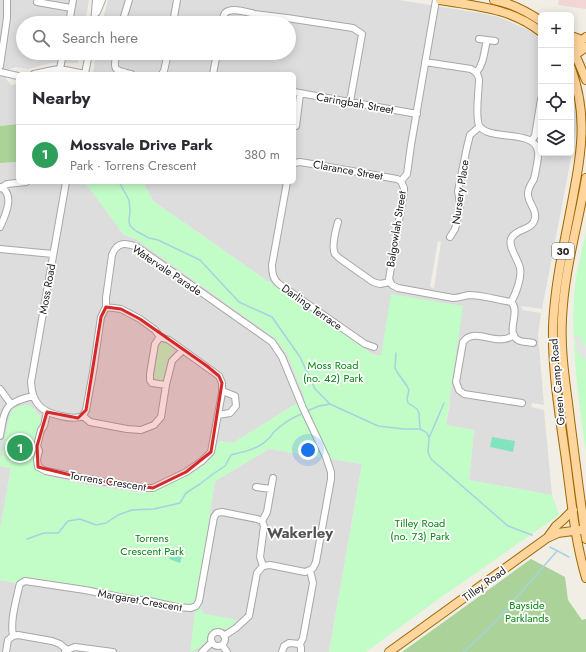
<!DOCTYPE html>
<html lang="en">
<head>
<meta charset="utf-8">
<style>
	:root { --surface:#fff; --page:#f2f2f3; --text:#2b2b33; --muted:#7c7c81; --line:#e1e1e2; --accent:#111827 }
	body { margin:0; font-family:Jost,sans-serif; background:var(--page); color:var(--text) }
	.controls { position:absolute; right:12px; top:12px; display:grid; overflow:hidden; border-radius:6px; box-shadow:0 2px 10px #0003 }
	.controls button { width:36px; height:36px; display:grid; place-items:center; padding:0; border:0; border-bottom:1px solid var(--line); background:var(--surface); color:var(--text); font:20px sans-serif }
	.you { position:absolute; left:308px; top:450px; width:14px; height:14px; margin:-10px; border:3px solid #fff; border-radius:50%; background:#1a73e8; box-shadow:0 0 0 6px #1a73e833 }
	.badge { display:grid; place-items:center; width:26px; height:26px; border-radius:50%; background:var(--accent); color:#fff; font-size:13px; font-weight:700 }
	.pin { position:absolute; translate:-50% -50%; border:2px solid #fff; box-shadow:0 1px 4px #0006 }
	.list { margin:0; padding:0; list-style:none }
	h2 { display:flex; justify-content:space-between; align-items:center; height:52px; margin:0; padding:0 16px; font-size:17px }
	h2 small { font-size:13px; font-weight:400; color:var(--muted) }
	.list li { display:grid; grid-template-columns:26px 1fr auto; gap:12px; align-items:center; box-sizing:border-box; height:60px; padding:0 16px; border-top:1px solid var(--line) }
	.list b { display:block; font-size:15px; white-space:nowrap }
	.list p { margin:0; font-size:13px; white-space:nowrap; color:var(--muted) }
	.list em { font-size:13px; font-style:normal; color:var(--muted) }
	.icon { flex:none; width:22px; height:22px; fill:none; stroke:currentColor; stroke-width:2; stroke-linecap:round; stroke-linejoin:round }
	.map { position:relative; flex:none; width:586px; height:652px; overflow:hidden }
	.search { position:absolute; background:var(--surface); box-shadow:0 2px 10px #0003; left:16px; top:16px; width:280px; height:44px; display:flex; align-items:center; gap:10px; box-sizing:border-box; padding:0 14px; border-radius:22px; color:var(--muted); font-size:15px }
	.panel { position:absolute; background:var(--surface); box-shadow:0 2px 10px #0003; left:16px; top:72px; width:280px; height:112px; border-radius:6px }
	.map>svg:first-child { display:block }
</style>
</head>
<body>
<div class="map">
<svg width="586" height="652" viewBox="0 0 586 652">
	<rect width="100%" height="100%" fill="#f1eee6"/>
	<path fill="#dedddd" fill-rule="evenodd" d="M0,0H89L85,23H23V53H80L78,63H51L28,69L16,67L10,69L7,71L6,79L11,85L18,84V124L0,126Z
		M108,0H399L480,13L499,17L531,31L541,40V153H571V84L574,91L577,105L578,122L542,309L521,306L523,310L541,313L538,335L544,405L532,403L531,407L544,410L552,495L469,480L474,430L446,425L450,402L381,356L372,354L153,201L143,182H294V74H93L96,53H289V23H102ZM438,241L441,242L434,288L430,287Z
		M18,162V182H85L124,235L136,239L275,338L287,354L305,398L233,443L219,441L214,456L203,466L188,475L162,488L142,493L87,485L45,475L35,469V460L41,420L39,415L30,406L0,459V163Z
		M269,449L362,464L329,652H0V580L17,583L20,580L25,578H34L87,586L197,598L215,481Z
		M0,466L11,468L0,530Z"/>
	<path fill="#f2d6d5" d="M559,0H586V9L558,5Z"/>
	<path fill="#aad299" d="M18,124V162L0,163V126Z
		M531,559L565,577L568,600L582,620L586,619V652H402Z"/>
	<path fill="#c2fcc7" d="M85,182H143L153,201L372,354L381,356L391,294L463,306L446,425L474,430L469,480L552,495L559,515L440,598L366,652H329L362,464L269,449L215,481L197,598L194,603L190,605L35,578C27,578 22,577 18,583L0,580V530L11,468L0,466V459L2,456C3,448 8,415 12,410C15,407 23,405 27,405C33,405 39,415 41,420L35,460L36,469L45,475L87,485L142,493L162,488L188,475L203,466L214,456L219,441L233,443L305,398L287,354L275,338L136,239L124,235Z
		M586,231V453C579,401 571,350 574,297C575,275 582,252 586,231Z
		M165,342L169,344L174,349L173,353L168,359L164,379L163,381L155,379L154,376L158,347L161,343Z
		M200,608L205,614L238,620C234,624 230,628 224,629C217,630 218,628 211,632C208,643 200,647 191,652H190L195,612Z"/>
	<path fill="#81e4be" d="M492,437L515,441L513,452L490,447Z
		M172,550L183,553L180,563L169,559Z"/>
	<path fill="#e4e4e4" d="M577,334L586,348V358L583,360L575,347L578,345L573,337Z"/>
	<g fill="none" stroke-linecap="round" stroke-linejoin="round">
		<path stroke="#a5d3e1" stroke-width="1.5" d="M119,182L129,200L130,211L129,221L130,226L136,231L149,238L158,240L200,260L239,302L272,317L300,357L315,389L330,404L378,426L404,429H420L424,431L427,433L429,438L428,452L429,455L431,459L508,526L532,535
			M396,353L395,368L397,372L407,386L409,390L407,399L408,403L417,409L419,413L420,429
			M307,411L319,406L330,404
			M429,438L444,403
			M27,539L44,533H58L68,521L80,519L96,525L106,523L118,515L132,510L154,509L180,503L186,493L200,484L213,474L225,466L231,455C243,452 259,449 268,439C271,437 272,434 274,432C282,424 293,417 304,413
			M550,547L569,557
			M463,652L470,646L496,621L557,551"/>
		<g stroke="#a7a7a7" stroke-width="8">
			<path id="minor" d="M436,0L411,145L407,174L401,181L404,188V191L389,279L392,285L398,288L453,298C459,298 463,296 469,295C482,295 498,300 511,302C522,312 503,334 520,341C523,342 528,342 533,343
				M37,2L71,8
				M97,12L102,0
				M254,14L287,18L353,28L362,34L350,102
				M69,23L73,0
				M94,23L96,0
				M122,23L129,0
				M173,23L177,0
				M222,23C223,20 223,16 225,13C231,7 245,12 252,13
				M479,39L495,41
				M117,53C112,71 115,70 131,74
				M425,62L471,69C476,72 478,74 479,79C479,90 475,116 479,125C487,142 536,128 538,152C539,156 535,175 534,179C532,183 528,188 528,193C527,202 537,209 535,218C533,231 515,228 511,239C508,247 518,259 520,268C522,277 516,294 511,302
				M0,66L7,18V0
				M60,69L63,53
				M0,72L18,76
				M476,73C484,64 484,52 487,40
				M34,74L53,70L60,69L85,74
				M85,74L89,53
				M162,74L164,71L168,53
				M213,74L217,53
				M294,92L417,114
				M296,126L300,94
				M531,141L535,136L541,99
				M294,163L300,162L306,163L397,179L401,181
				M66,182L31,382C32,403 41,412 61,416C69,418 76,419 83,416L86,410L93,372L101,317L106,307V298L112,255C117,241 126,243 137,247L272,342L282,357L303,408L326,457L331,472V479L316,562L313,568L310,570L313,583L303,638L300,644L301,648V652
				M287,182L272,265C272,273 273,279 279,284L365,344L374,347
				M0,187C16,194 5,216 0,227
				M1,188L7,184L26,182
				M338,222C336,229 331,247 335,254C336,255 338,257 339,258L373,282L380,284L390,282
				M450,237L455,229L458,217L460,204L458,191L467,147L470,135L478,128L480,127
				M0,249L53,254
				M514,335C511,337 507,339 504,339C491,342 473,328 463,342L456,382L459,390L464,394L522,403
				M160,337L155,344L150,374V380L152,383L166,385
				M0,389L11,404
				M47,412L44,426L41,430L37,446L39,451L37,459L38,467L46,471L87,479L146,488H153L186,472L202,461L211,452L222,393V383L219,376L169,340L160,337L155,330L140,319L121,309L106,307
				M218,415L230,413L236,406L235,396L225,392L222,393
				M83,416L90,422L127,429L141,430L154,425L161,417L166,385L172,361L183,350
				M0,436C5,409 3,403 33,396
				M256,487L271,489
				M262,521L264,526L260,557L263,566
				M211 639a7 7 0 1 1 14 0a7 7 0 1 1-14 0Z
				M13,636C10,620 16,602 19,587L20,584L25,581L85,590L134,600H145L176,607L191,608L196,606L199,601L214,517L217,513L222,512L257,519L262,521L267,512L273,478
				M224,636L236,628L249,616L257,573L263,566L270,565L305,572L310,570
				M222,645L227,652
				M67,650L75,647L113,652
				M6,652L8,640L13,636L18,635L52,641L60,644L67,650L65,652
				M202,652L212,642
				M282,652L284,646L289,643L300,644"/>
		</g>
		<g stroke="#9d6900" stroke-width="10">
			<path id="major" d="M440,0C476,6 511,8 541,32
				M494,0C511,3 526,11 541,21
				M571,36L582,40
				M571,49L586,37
				M571,50L578,61L586,80
				M571,58L586,47
				M571,68C586,110 583,143 575,186C567,232 555,279 553,326C552,369 559,411 565,453C571,495 574,537 586,578
				M586,178C578,225 564,271 562,319C560,352 566,385 570,419C575,459 580,499 586,539
				M548,537L556,526L563,520L573,510
				M389,652L547,538L558,533L580,530"/>
		</g>
		<use href="#minor" stroke="#fff" stroke-width="6"/>
		<use href="#major" stroke="#ffd59e" stroke-width="8"/>
	</g>
	<path fill="#d62828" fill-opacity="0.2" stroke="#d62828" stroke-width="3" stroke-linejoin="round" d="M106,307L121,309L140,319L207,366L219,376L222,383L211,452L186,472L153,488L87,479L38,467L37,446L47,412L78,418L86,410L101,317Z"/>
	<g text-anchor="middle" dominant-baseline="central" stroke-width="3.5" stroke-linejoin="round" paint-order="stroke">
		<rect fill="#fff" stroke="#636363" stroke-width="1" x="552" y="243" width="22" height="16" rx="3"/>
		<g font-size="10" font-weight="bold" fill="#202020">
			<text x="563" y="251">30</text>
		</g>
		<g font-size="11" fill="#202020" stroke="#fff">
			<text transform="translate(355 103) rotate(10)">Caringbah Street</text>
			<text transform="translate(348 170) rotate(10)">Clarance Street</text>
			<text transform="translate(460 192) rotate(-82)">Nursery Place</text>
			<text transform="translate(396 229) rotate(-81)">Balgowlah Street</text>
			<text transform="translate(167 270) rotate(34)">Watervale Parade</text>
			<text transform="translate(47 289) rotate(-80)">Moss Road</text>
			<text transform="translate(312 307) rotate(35)">Darling Terrace</text>
			<text transform="translate(557 382) rotate(-95)">Green Camp Road</text>
			<text transform="translate(108 481) rotate(9)">Torrens Crescent</text>
			<text transform="translate(484 584) rotate(-36)">Tilley Road</text>
			<text transform="translate(140 600) rotate(10)">Margaret Crescent</text>
		</g>
		<g font-size="11" fill="#068711" stroke="#fff">
			<text x="333" y="365">Moss Road<tspan x="333" dy="13">(no. 42) Park</tspan></text>
			<text x="420" y="523">Tilley Road<tspan x="420" dy="13">(no. 73) Park</tspan></text>
			<text x="152" y="538">Torrens<tspan x="152" dy="13">Crescent Park</tspan></text>
			<text x="527" y="605">Bayside<tspan x="527" dy="13">Parklands</tspan></text>
		</g>
		<g font-size="15" font-weight="bold" fill="#535353" stroke="#fff">
			<text x="300" y="533">Wakerley</text>
		</g>
	</g>
</svg>
<div class="controls">
<button>+</button>
<button>−</button>
<button><svg class="icon" aria-label="locate" viewBox="0 0 24 24"><circle cx="12" cy="12" r="6"/><path d="M12 2v4M12 18v4M2 12h4M18 12h4"/></svg></button>
<button><svg class="icon" aria-label="layers" viewBox="0 0 24 24"><path d="M12 4l9 5-9 5-9-5zM3 14l9 5 9-5"/></svg></button>
</div>
<div class="you"></div>
<div class="pin badge" style="left:20px;top:448px;background:#2e9e5b">1</div>
<div class="search"><svg class="icon" aria-label="search" viewBox="0 0 24 24"><circle cx="10" cy="10" r="6"/><path d="M15 15l6 6"/></svg>Search here</div>
<section class="panel">
<h2>Nearby<small></small></h2>
<ul class="list">
<li><span class="badge" style="background:#2e9e5b">1</span><div><b>Mossvale Drive Park</b><p>Park · Torrens Crescent</p></div><em>380 m</em></li>
</ul>
</section>
</div>
</body>
</html>
